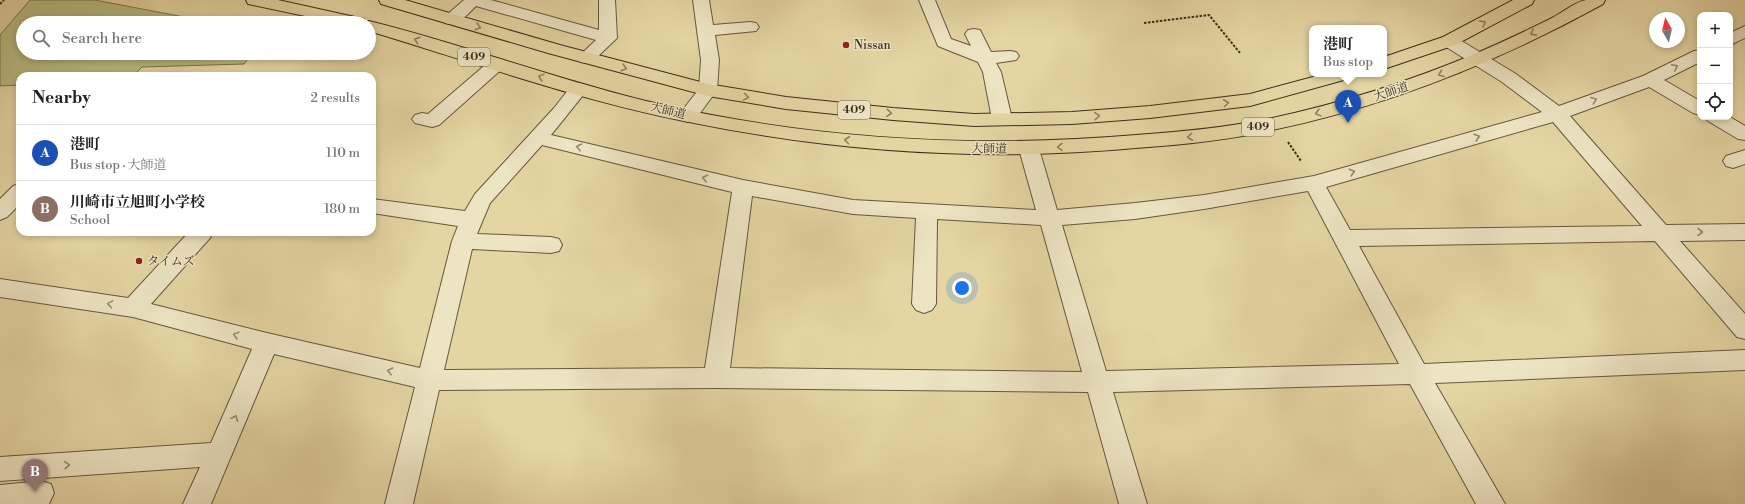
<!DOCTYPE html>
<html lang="en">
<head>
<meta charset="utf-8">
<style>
	:root { --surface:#fff; --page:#f2f2f2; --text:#222; --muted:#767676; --line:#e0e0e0; --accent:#0f766e }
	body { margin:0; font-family:"Libre Bodoni","Noto Serif JP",serif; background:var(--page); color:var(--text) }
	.controls { position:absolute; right:12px; top:12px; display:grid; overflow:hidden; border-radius:8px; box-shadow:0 2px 6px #0003 }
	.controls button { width:36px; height:36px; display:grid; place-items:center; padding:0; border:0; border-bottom:1px solid var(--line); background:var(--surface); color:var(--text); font:20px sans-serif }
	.compass { position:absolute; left:1649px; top:12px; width:36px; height:36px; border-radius:50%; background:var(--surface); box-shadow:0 2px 6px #0003; rotate:352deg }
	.you { position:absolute; left:962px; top:288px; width:14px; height:14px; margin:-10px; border:3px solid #fff; border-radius:50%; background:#1a73e8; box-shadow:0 0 0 6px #1a73e833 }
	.badge { display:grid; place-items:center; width:26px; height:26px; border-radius:50%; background:var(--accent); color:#fff; font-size:13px; font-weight:700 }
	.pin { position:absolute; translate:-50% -33px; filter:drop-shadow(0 1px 2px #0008) }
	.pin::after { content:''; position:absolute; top:21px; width:14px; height:12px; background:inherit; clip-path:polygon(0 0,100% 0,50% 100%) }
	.popup { position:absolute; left:1309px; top:25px; width:78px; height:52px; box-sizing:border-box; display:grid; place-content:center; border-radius:8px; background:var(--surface); filter:drop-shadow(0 1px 3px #0005); font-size:13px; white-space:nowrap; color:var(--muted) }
	.popup b { font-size:15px; color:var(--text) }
	.popup::after { content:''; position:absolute; left:50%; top:100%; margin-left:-8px; border:8px solid transparent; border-top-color:var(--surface) }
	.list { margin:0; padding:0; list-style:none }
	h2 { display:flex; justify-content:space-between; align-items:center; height:52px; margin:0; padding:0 16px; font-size:17px }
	h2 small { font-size:13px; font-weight:400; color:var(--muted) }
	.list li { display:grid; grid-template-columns:26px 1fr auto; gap:12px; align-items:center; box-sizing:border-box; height:56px; padding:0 16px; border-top:1px solid var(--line) }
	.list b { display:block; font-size:15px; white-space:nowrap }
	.list p { margin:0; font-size:13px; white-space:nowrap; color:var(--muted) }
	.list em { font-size:13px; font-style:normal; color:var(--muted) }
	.icon { flex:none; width:22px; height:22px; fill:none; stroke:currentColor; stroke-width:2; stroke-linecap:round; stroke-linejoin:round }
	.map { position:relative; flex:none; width:1745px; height:504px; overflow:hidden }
	.search { position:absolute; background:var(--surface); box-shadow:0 2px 6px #0003; left:16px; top:16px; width:360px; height:44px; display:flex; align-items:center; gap:10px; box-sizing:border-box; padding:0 14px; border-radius:22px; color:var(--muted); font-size:15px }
	.panel { position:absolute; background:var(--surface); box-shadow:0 2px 6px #0003; left:16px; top:72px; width:360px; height:164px; border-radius:12px }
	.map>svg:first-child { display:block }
</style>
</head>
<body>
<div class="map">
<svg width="1745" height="504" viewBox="0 0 1745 504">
	<rect width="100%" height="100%" fill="#e4d5a3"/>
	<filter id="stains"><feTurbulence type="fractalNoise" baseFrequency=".005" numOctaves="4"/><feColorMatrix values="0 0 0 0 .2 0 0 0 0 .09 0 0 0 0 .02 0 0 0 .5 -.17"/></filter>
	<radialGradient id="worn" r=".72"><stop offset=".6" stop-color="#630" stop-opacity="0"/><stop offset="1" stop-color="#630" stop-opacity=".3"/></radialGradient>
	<path fill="#b9bc82" stroke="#7c744e" d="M30,0H95L189,18L198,23H23V53H249L252,55L244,64L142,67L136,73L20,76V85L0,86V35Z"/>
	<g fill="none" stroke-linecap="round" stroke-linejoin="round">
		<g stroke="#68573c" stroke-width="2">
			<path id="minor" d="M464,0H491L599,30V0H615L617,38L592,62L586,63L580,62L577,58L596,40L476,6C467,15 458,26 445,23L442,19Z
				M693,0H709L713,25L750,22L756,23L759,27L756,31L715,35L719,60L717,90L695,120L688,122L681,120L678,116L699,89L701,60Z
				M919,0H935L951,39L971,46L965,34L968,30L974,29L980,30L991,52L1010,51L1016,52L1019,56L1016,60L996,63L1001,72L1012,119L1009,123L1002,125L995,123L992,119L983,72L978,62L938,46Z
				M1745,26V38L1730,45V33Z
				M1449,36L1455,37L1516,74L1559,106L1643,76L1694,51L1700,50V62L1664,80L1700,101V115L1693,113L1649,87L1570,116L1666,225L1745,224V240L1680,241L1745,314V339L1737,337L1655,241L1359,246L1424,364L1745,350V370L1435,383L1505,504H1476L1410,384L1113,392L1147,504H1119L1088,392L716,388L439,390L413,504H385L415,387L274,354L211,504H183L200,467L0,481V457L211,443L252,349L133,317L0,297V279L128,298L189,232H213L210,238L151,304L267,333L420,368L452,241L458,226L372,213V199L465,211L475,194L554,108L572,85L579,83L586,85L588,89L551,135L743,180L853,200L1036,210L1019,149L1022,144L1029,142L1036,144L1039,149L1057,210L1135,203L1204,195L1314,176L1542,112L1502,82L1443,45L1440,41L1443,37ZM1553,122L1642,226L1350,230L1326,187ZM542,145L732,192L705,368L444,370L472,249L551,253L559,251L562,245L559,239L551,237L477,234L490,203ZM1308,191L1399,364L1106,371L1062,225L1135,219L1204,209ZM752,196L853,214L916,218L912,304L916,310L924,313L932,310L936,304L937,219L1041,225L1082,372L730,368Z
				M497,58L503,60L506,64L503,68L439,125L432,127L415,123L412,119L415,115L422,113L428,114L491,60Z
				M1705,117H1730L1745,126V140L1738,139L1708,121Z
				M1745,150V164L1733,168L1726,166L1723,161L1726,156Z
				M20,184V204L7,217L0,220V199L13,186Z
				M41,481L51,484L54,493L49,504H0V485Z"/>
		</g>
		<g stroke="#3e2d1a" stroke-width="2">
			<path id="highway" d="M246,0H278L364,19L366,22L369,21C462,44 552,78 646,101C806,139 973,149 1136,135C1178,132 1221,128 1263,120C1336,105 1408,82 1477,53C1502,42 1528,30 1552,18C1563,12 1575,2 1586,0C1592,0 1599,0 1605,0L1603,4C1496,63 1383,108 1263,132C1221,141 1178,145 1136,148C986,162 836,152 689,122C581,101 475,63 369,31V23H338L248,4Z
				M379,0H405L560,45L708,84L786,97L893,108L974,114L1072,112L1150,106L1250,94L1324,74H1354L1351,78L1250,106L1150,118L1072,124L974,126L893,120L786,109L708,96L548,53L381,4Z
				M1513,0H1534L1532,4L1455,45L1384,69V57L1443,37Z"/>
		</g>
		<path stroke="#3e2d1a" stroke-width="2" stroke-dasharray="2.5 1.5" stroke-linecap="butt" d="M0,4L4,0
			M1144,23L1209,15L1240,53
			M351,76L353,74
			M1288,142L1301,161"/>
		<use href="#minor" fill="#ede4c3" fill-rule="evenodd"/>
		<use href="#highway" fill="#e4d5a3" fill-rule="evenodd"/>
	</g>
	<defs><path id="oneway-chevron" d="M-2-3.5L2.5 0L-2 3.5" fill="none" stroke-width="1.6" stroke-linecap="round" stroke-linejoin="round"/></defs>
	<g stroke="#91815e">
		<use href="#oneway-chevron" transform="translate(1483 23) rotate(-31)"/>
		<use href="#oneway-chevron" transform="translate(478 27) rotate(16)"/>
		<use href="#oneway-chevron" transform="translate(1533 33) rotate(155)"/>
		<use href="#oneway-chevron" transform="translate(417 40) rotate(-163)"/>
		<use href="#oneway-chevron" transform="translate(624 68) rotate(16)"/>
		<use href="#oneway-chevron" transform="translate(1441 74) rotate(159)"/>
		<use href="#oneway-chevron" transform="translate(541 77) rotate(-163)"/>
		<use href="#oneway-chevron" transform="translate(746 97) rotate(9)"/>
		<use href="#oneway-chevron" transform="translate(1226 103) rotate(-6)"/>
		<use href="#oneway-chevron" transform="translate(889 113) rotate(5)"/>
		<use href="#oneway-chevron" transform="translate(1318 113) rotate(165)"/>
		<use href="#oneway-chevron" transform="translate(1097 116) rotate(-5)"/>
		<use href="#oneway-chevron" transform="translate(1190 137) rotate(173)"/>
		<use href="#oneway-chevron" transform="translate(847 140) rotate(-173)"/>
		<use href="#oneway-chevron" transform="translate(1060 147) rotate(177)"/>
	</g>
	<g stroke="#96886e">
		<use href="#oneway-chevron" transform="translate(1675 67) rotate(-26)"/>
		<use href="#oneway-chevron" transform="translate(1594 100) rotate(-20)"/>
		<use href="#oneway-chevron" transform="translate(1477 137) rotate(-16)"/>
		<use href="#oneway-chevron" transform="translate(579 147) rotate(-167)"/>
		<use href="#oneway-chevron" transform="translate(1352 172) rotate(-16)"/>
		<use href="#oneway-chevron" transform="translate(705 178) rotate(-167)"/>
		<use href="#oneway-chevron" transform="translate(1700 232)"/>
		<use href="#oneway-chevron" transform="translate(110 304) rotate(-171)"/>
		<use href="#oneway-chevron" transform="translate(236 335) rotate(-165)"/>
		<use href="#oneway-chevron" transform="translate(390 371) rotate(-167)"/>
		<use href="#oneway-chevron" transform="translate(235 418) rotate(-67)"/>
		<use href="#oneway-chevron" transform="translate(67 465) rotate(-4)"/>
	</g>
	<g fill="#8f2418" stroke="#ede4c3" stroke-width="1.5">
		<circle cx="846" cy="45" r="4"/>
		<circle cx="139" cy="261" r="4"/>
	</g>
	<g text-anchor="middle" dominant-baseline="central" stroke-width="3" stroke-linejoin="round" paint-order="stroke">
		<g fill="#ede4c3" stroke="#72644d" stroke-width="1">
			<rect x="458" y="48" width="32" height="18" rx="3"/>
			<rect x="838" y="101" width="32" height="18" rx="3"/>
			<rect x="1242" y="118" width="32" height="18" rx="3"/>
		</g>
		<g font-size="11" font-weight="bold" fill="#3e2d1a">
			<text x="474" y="57">409</text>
			<text x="854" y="110">409</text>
			<text x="1258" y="127">409</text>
		</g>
		<g font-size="12" fill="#3e2d1a" stroke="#ede4c3" text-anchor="start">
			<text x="854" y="45">Nissan</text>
			<text x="147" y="261">タイムズ</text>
		</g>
		<g font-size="12" fill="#3e2d1a" stroke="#ede4c3">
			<text transform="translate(1391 92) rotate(-18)">大師道</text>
			<text transform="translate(668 111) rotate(14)">大師道</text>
			<text transform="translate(989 149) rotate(1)">大師道</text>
		</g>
	</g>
	<rect width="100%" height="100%" filter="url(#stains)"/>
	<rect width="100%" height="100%" fill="url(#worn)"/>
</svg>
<div class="controls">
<button>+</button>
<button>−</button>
<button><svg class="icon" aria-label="locate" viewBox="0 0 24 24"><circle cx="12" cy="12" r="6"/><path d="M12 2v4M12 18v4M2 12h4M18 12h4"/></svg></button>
</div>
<svg class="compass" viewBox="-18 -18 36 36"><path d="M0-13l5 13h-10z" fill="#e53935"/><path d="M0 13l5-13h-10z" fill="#767676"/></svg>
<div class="you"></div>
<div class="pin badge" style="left:1348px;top:123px;background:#1a4fb4">A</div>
<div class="popup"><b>港町</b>Bus stop</div>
<div class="pin badge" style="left:35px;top:492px;background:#8d6e63">B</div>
<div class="search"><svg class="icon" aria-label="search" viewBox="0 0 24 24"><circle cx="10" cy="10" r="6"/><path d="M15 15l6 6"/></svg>Search here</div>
<section class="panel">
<h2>Nearby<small>2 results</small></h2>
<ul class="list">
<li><span class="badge" style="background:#1a4fb4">A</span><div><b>港町</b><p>Bus stop · 大師道</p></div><em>110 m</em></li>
<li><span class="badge" style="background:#8d6e63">B</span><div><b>川崎市立旭町小学校</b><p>School</p></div><em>180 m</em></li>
</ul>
</section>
</div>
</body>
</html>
